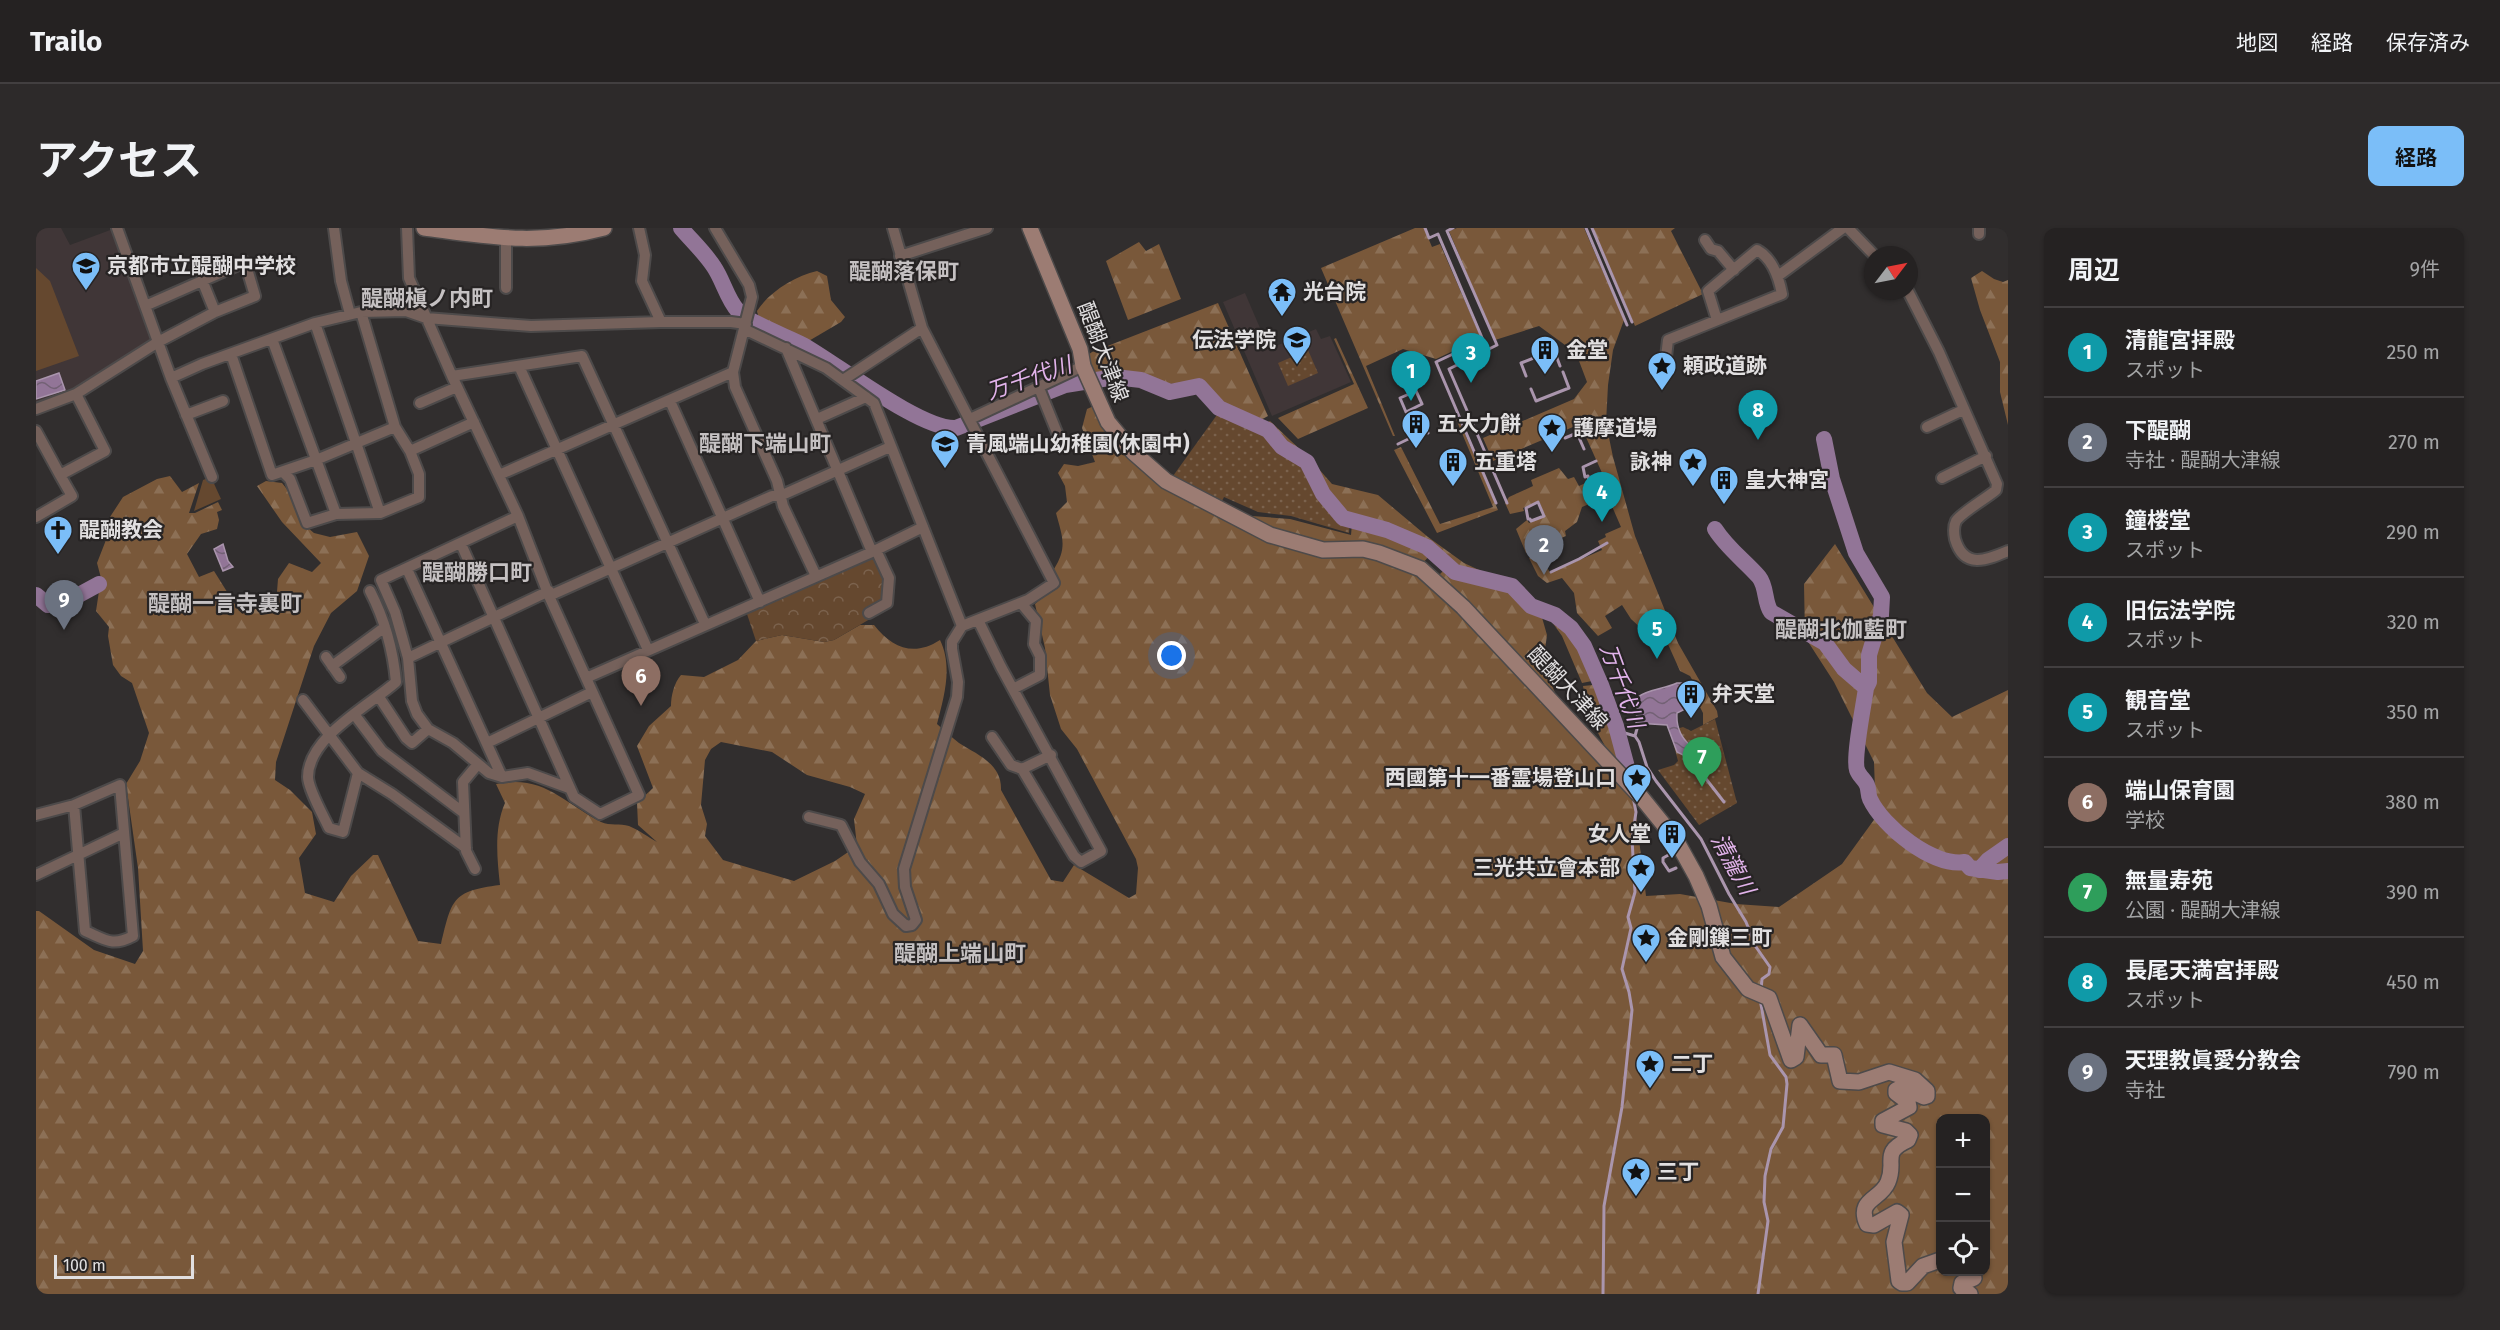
<!DOCTYPE html>
<html lang="ja">
<head>
<meta charset="utf-8">
<style>
	:root { --surface:#252222; --page:#2d2a2a; --text:#f1f3f6; --muted:#a3a4a5; --line:#423f40; --accent:#7bbef8 }
	body { margin:0; font-family:"Fira Sans","Noto Sans JP",sans-serif; background:var(--page); color:var(--text) }
	.controls { position:absolute; right:18px; bottom:18px; display:grid; overflow:hidden; border-radius:12px; box-shadow:0 2px 4px #0004 }
	.controls button { width:54px; height:54px; display:grid; place-items:center; padding:0; border:0; border-bottom:2px solid var(--line); background:var(--surface); color:var(--text); font:30px sans-serif }
	.compass { position:absolute; left:1828px; top:18px; width:54px; height:54px; border-radius:50%; background:var(--surface); box-shadow:0 2px 4px #0004; rotate:58deg }
	.scale { position:absolute; left:18px; bottom:15px; width:140px; box-sizing:border-box; padding-left:6px; border:3px solid #e1dfe0; border-top:0; font-size:16px; line-height:21px; white-space:nowrap; color:#e1dfe0; -webkit-text-stroke:4px #272424; paint-order:stroke }
	.you { position:absolute; left:1136px; top:428px; width:21px; height:21px; margin:-15px; border:4px solid #fff; border-radius:50%; background:#1a73e8; box-shadow:0 0 0 9px #1a73e833 }
	.badge { display:grid; place-items:center; width:39px; height:39px; border-radius:50%; background:var(--accent); color:#fff; font-size:20px; font-weight:700 }
	.pin { position:absolute; translate:-50% -50px; filter:drop-shadow(0 2px 3px #0008) }
	.pin::after { content:''; position:absolute; top:32px; width:21px; height:18px; background:inherit; clip-path:polygon(0 0,100% 0,50% 100%) }
	.list { margin:0; padding:0; list-style:none }
	h2 { display:flex; justify-content:space-between; align-items:center; height:78px; margin:0; padding:0 24px; font-size:26px }
	h2 small { font-size:20px; font-weight:400; color:var(--muted) }
	.list li { display:grid; grid-template-columns:39px 1fr auto; gap:18px; align-items:center; box-sizing:border-box; height:90px; padding:0 24px; border-top:2px solid var(--line) }
	.list b { display:block; font-size:22px; white-space:nowrap }
	.list p { margin:0; font-size:20px; white-space:nowrap; color:var(--muted) }
	.list em { font-size:20px; font-style:normal; color:var(--muted) }
	.icon { flex:none; width:33px; height:33px; fill:none; stroke:currentColor; stroke-width:2; stroke-linecap:round; stroke-linejoin:round }
	.map { position:relative; flex:none; width:1972px; height:1066px; overflow:hidden; border-radius:12px }
	header { display:flex; align-items:center; gap:36px; box-sizing:border-box; height:84px; padding:0 30px; background:var(--surface); border-bottom:2px solid var(--line) }
	header strong { font-size:28px }
	nav { display:flex; gap:33px; margin-inline-start:auto; font-size:21px }
	.intro { display:flex; align-items:center; justify-content:space-between; box-sizing:border-box; height:144px; padding:0 36px }
	h1 { margin:0; font-size:42px }
	.button { padding:15px 27px; border-radius:12px; background:var(--accent); color:#111; font-size:21px; font-weight:700 }
	main { display:flex; gap:36px; padding:0 36px }
	aside { flex:1; background:var(--surface); border-radius:12px; box-shadow:0 2px 4px #0004 }
	.map>svg:first-child { display:block }
</style>
</head>
<body>
<header>
<strong>Trailo</strong>
<nav><a>地図</a><a>経路</a><a>保存済み</a></nav>
</header>
<div class="intro"><h1>アクセス</h1><a class="button">経路</a></div>
<main>
<div class="map">
<svg width="1972" height="1066" viewBox="0 0 1972 1066">
	<defs>
		<pattern id="forest-firs" width="22" height="20" patternUnits="userSpaceOnUse" patternTransform="scale(1.5)"><rect width="22" height="20" fill="#79583a"/><path d="M5 1l3.5 6h-7zM16 11l3.5 6h-7z" fill="#8c7056"/></pattern>
		<pattern id="park-crowns" width="20" height="18" patternUnits="userSpaceOnUse" patternTransform="scale(1.5)"><rect width="20" height="18" fill="#65482f"/><path d="M2 6a3 3 0 1 1 6 0M12 15a3 3 0 1 1 6 0" fill="none" stroke="#7b624d"/></pattern>
		<pattern id="garden-dots" width="8" height="8" patternUnits="userSpaceOnUse" patternTransform="scale(1.5)"><rect width="8" height="8" fill="#65482f"/><path d="M2 2h.1M6 6h.1" fill="none" stroke="#7b624d" stroke-width="1.8" stroke-linecap="round"/></pattern>
		<pattern id="water-waves" width="16" height="10" patternUnits="userSpaceOnUse" patternTransform="scale(1.5)"><rect width="16" height="10" fill="#927597"/><path d="M0 5q4-4 8 0t8 0" fill="none" stroke="#736175"/></pattern>
	</defs>
	<rect width="100%" height="100%" fill="#312e2e"/>
	<path fill="#403637" d="M0,0H25L34,17L77,1L117,110L114,117L38,163L0,176Z
		M1209,65L1233,121L1280,101L1285,111L1294,108L1315,154L1236,188L1187,74Z"/>
	<path fill="#65482f" d="M0,40L14,53L43,128L0,143Z
		M175,249L185,271L158,283L167,252Z"/>
	<path fill="url(#forest-firs)" fill-rule="evenodd" d="M1379,0H1388L1396,19L1404,16L1445,110L1400,131L1367,121L1330,138L1359,208H1357L1285,40Z
		M1421,0H1548L1588,92L1577,122L1572,157L1570,195L1577,229L1599,308L1642,415L1681,483L1682,489L1667,497V485L1660,471V458L1654,448L1644,443L1631,414L1637,411L1617,395L1606,401L1595,391L1586,377L1569,388L1576,400L1562,408L1541,385L1538,365L1526,350L1511,355L1502,348L1493,330L1504,325L1514,345L1566,322L1562,313L1570,309L1569,306L1585,299L1575,276L1565,271L1546,279L1541,294L1529,303L1530,308L1490,325L1480,301L1491,292L1493,295L1509,288L1503,273L1487,280L1488,283L1474,286L1469,275L1473,269L1497,258L1495,252L1523,240L1532,251L1538,249L1543,258L1567,247L1544,196L1457,233L1447,210L1538,171L1551,154L1540,125L1503,98L1459,112L1413,3Z
		M1557,0H1639L1635,3L1667,66L1599,98Z
		M1103,14L1110,23L1123,16L1145,71L1092,92L1070,33Z
		M781,43L791,48L795,72L809,89L805,94L771,114L732,98L723,90L721,83C733,64 759,48 781,43Z
		M1946,43L1958,51L1967,54L1972,52V197L1964,164V134L1944,82L1935,50Z
		M1182,75L1232,188L1221,194L1194,181L1165,154L1133,156L1106,145L1085,142L1059,147L1052,127L1056,124Z
		M1300,110L1332,180L1262,211L1242,190L1318,156L1298,111Z
		M1060,177L1093,226L1233,311L1326,325L1384,345L1597,563L1610,668L1644,666L1700,676L1743,679L1806,636L1840,589L1838,534L1798,454L1769,409L1768,356L1799,316L1891,465L1916,489L1972,462V1066H0V683H3L58,722L99,736L107,723L102,640L90,556L104,533L113,505L96,455L85,448L77,437L72,408L73,399L60,383L65,350L61,335L70,312L74,289L87,269L121,251L134,248L146,264L163,255L153,285H159L182,274L186,282L181,284L183,292L181,301L165,306L151,326L163,349L178,343L203,383L211,386L236,371L241,364L242,351L253,335L276,344L285,335L246,294L221,258L230,253L246,255L258,270L266,295L278,305L294,309L321,304L333,328L321,363L295,385L278,418L240,534L239,552L254,562L276,584L280,606L263,630L269,665L298,674L315,648L337,627H342L382,713L405,716C416,672 415,663 464,657C461,630 458,600 469,575L460,556C507,546 527,574 565,594C574,598 584,595 593,598C603,602 612,609 621,614L602,597L601,575L617,560L601,518L613,498L635,478C635,468 638,455 645,447L668,449L702,432L720,413L746,407L788,414L798,412L824,397H838C856,420 878,429 904,412C917,439 908,468 901,496C908,502 915,509 923,515C942,527 966,536 965,562L1015,652L1027,654L1038,637L1093,670L1100,666L1102,640L1100,631L1041,521L1025,501L1014,467L1009,420L999,376L1021,356L1018,341C1032,319 1026,308 1020,285L1031,274L1029,258L1022,245L1028,236L1042,238L1059,234L1046,200L1051,181ZM685,514L736,524L771,547L814,559L829,566L818,591L821,618L799,633L758,653L687,632L669,608L671,596L665,577L669,532L675,521ZM1904,890H1950V1044H1904Z
		M1422,190L1462,282L1401,305L1358,222L1365,219L1404,296L1457,279L1420,191Z
		M1234,193L1274,231L1296,256L1342,267L1392,309L1428,335L1471,355L1421,341L1390,317L1351,300L1309,288L1289,265L1271,233L1247,217L1233,200L1226,197Z
		M1216,288L1254,291L1315,307L1316,296C1339,301 1378,309 1394,327L1386,336L1288,317L1237,305L1206,290Z
		M1408,342L1416,348L1474,361L1493,381L1505,386L1511,407L1507,436L1522,472L1401,349Z
		M1516,389C1539,408 1545,426 1556,453L1546,455L1526,408L1516,394Z
		M1557,457L1576,505L1586,544C1568,519 1551,489 1547,458Z"/>
	<path fill="url(#park-crowns)" d="M839,327L850,352L847,373L829,384L834,391L798,412L788,414L746,407L720,413L711,386Z"/>
	<path fill="url(#garden-dots)" d="M1272,122L1282,145L1252,158L1242,135Z
		M1183,184L1230,205L1243,221L1268,236L1285,267L1307,290L1314,293L1313,305L1255,288L1222,284L1188,269L1185,275L1137,248Z
		M1679,491L1701,575L1663,597L1622,542L1638,537L1642,533L1634,503L1647,499L1655,503Z"/>
	<path fill="url(#water-waves)" stroke="#aa95ad" stroke-width="1.5" d="M23,145L29,162L0,171V153Z
		M187,316L192,333L197,339L187,343L178,321Z
		M1641,455H1650C1656,462 1655,468 1655,478L1641,485C1640,499 1644,509 1655,518L1656,523L1647,527L1641,524L1631,497L1600,495L1602,469C1612,461 1629,461 1641,455Z"/>
	<g fill="none" stroke-linecap="round" stroke-linejoin="round">
		<path stroke="#aa95ad" stroke-width="3" d="M1389,0L1393,10L1402,6L1447,112L1400,134L1460,275
			M1417,0L1411,3L1461,117L1413,141L1471,275
			M1550,0L1591,97
			M1556,0L1596,94
			M1490,148L1485,135L1518,122L1524,138
			M1495,161L1500,173L1533,160L1527,144
			M1380,163L1386,176L1370,184L1364,170Z
			M1529,210L1541,205L1548,221
			M1362,216L1391,202L1392,205
			M1560,233L1547,239L1549,249L1552,248L1553,252L1566,246
			M1502,274L1508,288L1495,293L1494,291H1492L1490,280Z
			M1515,344L1543,331L1571,315
			M1582,503L1599,508L1603,514L1611,539L1620,553L1665,611L1693,666L1710,694L1720,719L1734,739L1733,746L1726,751L1725,762
			M1599,508L1602,497
			M1653,529L1688,574
			M1636,625L1627,630V634L1633,643L1640,640
			M1567,1066L1568,978L1586,879L1596,782L1593,764L1586,741L1595,700L1592,689L1599,664L1596,611L1600,584L1597,569
			M1722,1066L1732,993L1728,974L1729,948L1735,921L1747,899L1751,856L1750,849L1734,827L1724,771"/>
		<path stroke="#927597" stroke-width="16" d="M645,0C656,13 669,25 678,39C687,52 691,71 702,83C711,94 752,109 767,117C801,136 885,202 920,200L1029,157L1079,149L1105,152L1134,164L1163,158L1183,180L1232,202L1246,219L1271,234L1287,266L1307,290L1351,302L1391,319L1419,344L1476,358L1495,378L1519,387L1535,400L1548,418L1565,457L1580,498L1595,554
			M1788,211L1796,251L1820,325L1846,369L1845,387L1833,427V454L1830,460C1828,476 1817,529 1821,542C1823,548 1829,552 1831,557C1833,562 1832,567 1834,571C1847,599 1897,639 1929,634L1934,640L1962,644L1972,643
			M1679,301C1691,320 1709,333 1723,349C1731,359 1728,374 1735,384L1789,415L1808,441L1830,460
			M0,367L12,377L28,375L63,356
			M1943,642L1952,632L1972,618"/>
		<g stroke="#4d4a4a" stroke-width="14">
			<path id="street" d="M81,0L135,150L176,249
				M298,0L305,53L314,86
				M371,0L373,50L416,148L482,288L513,368L603,567L564,586L538,569L425,316
				M603,0L609,27L606,53L625,94
				M679,0L713,57L716,69L697,144L699,159L741,253L747,278L780,348
				M1812,0L1838,27
				M1943,0V6
				M1669,12L1675,21L1682,23L1698,42
				M864,28L951,0
				M1742,48L1807,0
				M166,52L179,84
				M470,60V11
				M1872,63L1903,124L1961,256L1960,262C1951,270 1926,284 1920,293C1917,299 1918,306 1919,311C1928,342 1951,332 1972,323
				M279,95L344,285
				M708,101L790,140L838,175L926,398
				M236,111L300,286L344,285L383,269V246L374,223L359,199L325,84
				M750,120L836,324
				M195,126L236,247L280,232L359,199
				M1630,129L1632,112L1746,66C1743,50 1736,30 1721,22L1672,63L1681,92
				M483,138L612,422
				M416,148L546,128L669,396
				M135,150L166,136L279,95L325,84L370,83L390,90L495,98L625,94H695L710,96
				M807,152L886,100
				M1003,160L1024,212
				M634,173L724,374
				M384,175L421,159
				M0,181L40,166L122,114L179,84L219,68L209,34L109,78
				M150,187L187,173
				M781,191L830,169
				M934,191L1047,138
				M1891,199L1927,182
				M0,203L24,247
				M374,223L438,194
				M248,245L254,251L271,295L300,286
				M463,247L697,144
				M1906,250L1950,228
				M482,288L345,352L359,384L372,430L376,473L381,486L392,501L417,515L453,545L466,549L492,545L533,560
				M0,289L36,268L24,247L69,223L40,166
				M371,341L466,549
				M513,368L736,268H744L854,219
				M833,385L851,375L853,350L840,322
				M942,392L965,439L1065,623L1045,634L1038,628L986,541L975,537L956,509
				M290,429L304,449
				M372,430L513,363
				M296,438L349,399
				M550,450L836,324L887,299
				M977,461L1004,447V428L998,416L1000,393L985,375
				M343,469L370,510L376,515L392,501
				M267,472L322,545L356,566L430,620
				M318,486L346,523L428,585
				M451,515L556,464
				M986,541L1015,527
				M322,545L307,604L293,600C288,589 272,561 272,549C272,509 333,478 360,454C357,421 349,392 334,363
				M0,587L38,577L84,557L97,708C76,719 70,712 49,703L38,577
				M773,589L805,597L824,634L843,656L857,686L870,698L876,697L880,692L869,659L868,641L921,469L922,454L916,421V414L926,398L992,372L1018,355L886,100L857,0
				M439,641L430,623L427,554L442,536
				M0,647L88,605"/>
		</g>
		<g stroke="#4d4a4a" stroke-width="18">
			<path id="secondary" d="M388,0C456,9 500,18 568,0
				M994,0L1044,121L1047,138L1072,194L1097,224L1130,253L1234,307L1287,322L1327,321L1343,325L1385,341L1427,379L1606,570L1640,612L1660,648L1673,678L1687,729L1712,761L1733,770L1755,832L1760,829L1764,797L1785,827H1798L1804,853L1823,854L1853,844L1879,852L1891,863V868L1888,869L1866,859L1860,862V865L1872,874L1873,879L1847,893V897L1870,903L1874,907L1872,912C1844,925 1861,933 1852,954C1845,972 1820,971 1831,996L1838,997L1861,984L1865,987L1858,1014L1863,1053L1866,1055H1871L1887,1038L1904,1032
				M1934,1044L1938,1050L1926,1055L1925,1060L1934,1066"/>
		</g>
		<use href="#street" stroke="#75615b" stroke-width="10"/>
		<use href="#secondary" stroke="#9c7c73" stroke-width="15"/>
	</g>
	<defs>
		<g id="school-pin" transform="scale(1.5)"><path d="M0 17L-7.5 6A9.5 9.5 0 1 1 7.5 6Z" fill="#7bbef8" stroke="#272424"/><path d="M0-5L7-2L0 1L-7-2ZM-4 1L0 2.5L4 1V4Q0 6-4 4Z" fill="#111"/></g>
		<g id="temple-pin" transform="scale(1.5)"><path d="M0 17L-7.5 6A9.5 9.5 0 1 1 7.5 6Z" fill="#7bbef8" stroke="#272424"/><path d="M0-6L5-2H3V0L6.5 2.5H4V6H1.5V3h-3V6H-4V2.5H-6.5L-3 0V-2H-5Z" fill="#111"/></g>
		<g id="building-pin" transform="scale(1.5)"><path d="M0 17L-7.5 6A9.5 9.5 0 1 1 7.5 6Z" fill="#7bbef8" stroke="#272424"/><path d="M-4-6H4V6H1V3H-1V6H-4ZM-2.5-4.3h1.7v1.8h-1.7ZM.8-4.3h1.7v1.8H.8ZM-2.5-1h1.7V.8h-1.7ZM.8-1h1.7V.8H.8Z" fill="#111"/></g>
		<g id="sight-pin" transform="scale(1.5)"><path d="M0 17L-7.5 6A9.5 9.5 0 1 1 7.5 6Z" fill="#7bbef8" stroke="#272424"/><path d="M0-6L1.8-2.2L6-1.7L2.9 1.2L3.7 5.4L0 3.3L-3.7 5.4L-2.9 1.2L-6-1.7L-1.8-2.2Z" fill="#111"/></g>
		<g id="church-pin" transform="scale(1.5)"><path d="M0 17L-7.5 6A9.5 9.5 0 1 1 7.5 6Z" fill="#7bbef8" stroke="#272424"/><path d="M-1.2-6h2.4v3.5h3.3v2.4h-3.3V6h-2.4V-.1h-3.3v-2.4h3.3Z" fill="#111"/></g>
	</defs>
	<g fill-rule="evenodd">
		<use href="#school-pin" x="50" y="38"/>
		<use href="#temple-pin" x="1246" y="64"/>
		<use href="#school-pin" x="1261" y="112"/>
		<use href="#building-pin" x="1509" y="122"/>
		<use href="#sight-pin" x="1626" y="138"/>
		<use href="#building-pin" x="1380" y="196"/>
		<use href="#sight-pin" x="1516" y="200"/>
		<use href="#school-pin" x="909" y="216"/>
		<use href="#building-pin" x="1417" y="234"/>
		<use href="#sight-pin" x="1657" y="234"/>
		<use href="#building-pin" x="1688" y="252"/>
		<use href="#church-pin" x="22" y="302"/>
		<use href="#building-pin" x="1655" y="466"/>
		<use href="#sight-pin" x="1601" y="550"/>
		<use href="#building-pin" x="1636" y="606"/>
		<use href="#sight-pin" x="1605" y="640"/>
		<use href="#sight-pin" x="1610" y="710"/>
		<use href="#sight-pin" x="1614" y="836"/>
		<use href="#sight-pin" x="1600" y="944"/>
	</g>
	<g text-anchor="middle" dominant-baseline="central" stroke-width="4.5" stroke-linejoin="round" paint-order="stroke">
		<g font-size="21" font-weight="bold" fill="#e1dfe0" stroke="#272424" text-anchor="start">
			<text x="71" y="38">京都市立醍醐中学校</text>
			<text x="1267" y="64">光台院</text>
			<text x="1240" y="112" text-anchor="end">伝法学院</text>
			<text x="1530" y="122">金堂</text>
			<text x="1647" y="138">頼政道跡</text>
			<text x="1401" y="196">五大力餅</text>
			<text x="1537" y="200">護摩道場</text>
			<text x="930" y="216">青風端山幼稚園(休園中)</text>
			<text x="1438" y="234">五重塔</text>
			<text x="1636" y="234" text-anchor="end">詠神</text>
			<text x="1709" y="252">皇大神宮</text>
			<text x="43" y="302">醍醐教会</text>
			<text x="1676" y="466">弁天堂</text>
			<text x="1580" y="550" text-anchor="end">西國第十一番霊場登山口</text>
			<text x="1615" y="606" text-anchor="end">女人堂</text>
			<text x="1584" y="640" text-anchor="end">三光共立會本部</text>
			<text x="1631" y="710">金剛鏁三町</text>
			<text x="1635" y="836">二丁</text>
			<text x="1621" y="944">三丁</text>
		</g>
		<g font-size="21" fill="#e1dfe0" stroke="#272424">
			<text transform="translate(1067 124) rotate(69)">醍醐大津線</text>
			<text transform="translate(1532 460) rotate(47)">醍醐大津線</text>
		</g>
		<g font-size="22" font-weight="bold" fill="#c5c1c2" stroke="#272424">
			<text x="868" y="43">醍醐落保町</text>
			<text x="391" y="70">醍醐槇ノ内町</text>
			<text x="729" y="215">醍醐下端山町</text>
			<text x="441" y="344">醍醐勝口町</text>
			<text x="189" y="375">醍醐一言寺裏町</text>
			<text x="1805" y="401">醍醐北伽藍町</text>
			<text x="924" y="725">醍醐上端山町</text>
		</g>
		<g font-size="22" font-style="italic" fill="#e2b3eb" stroke="#272424">
			<text transform="translate(993 150) rotate(-19)">万千代川</text>
			<text transform="translate(1586 458) rotate(70)">万千代川</text>
			<text transform="translate(1697 636) rotate(61)">清瀧川</text>
		</g>
	</g>
</svg>
<div class="controls">
<button>+</button>
<button>−</button>
<button><svg class="icon" aria-label="locate" viewBox="0 0 24 24"><circle cx="12" cy="12" r="6"/><path d="M12 2v4M12 18v4M2 12h4M18 12h4"/></svg></button>
</div>
<svg class="compass" viewBox="-18 -18 36 36"><path d="M0-13l5 13h-10z" fill="#e53935"/><path d="M0 13l5-13h-10z" fill="#a3a4a5"/></svg>
<div class="scale">100 m</div>
<div class="you"></div>
<div class="pin badge" style="left:1375px;top:173px;background:#0f9aa8">1</div>
<div class="pin badge" style="left:1508px;top:347px;background:#6b7280">2</div>
<div class="pin badge" style="left:1435px;top:155px;background:#0f9aa8">3</div>
<div class="pin badge" style="left:1566px;top:294px;background:#0f9aa8">4</div>
<div class="pin badge" style="left:1621px;top:431px;background:#0f9aa8">5</div>
<div class="pin badge" style="left:605px;top:478px;background:#8d6e63">6</div>
<div class="pin badge" style="left:1666px;top:559px;background:#2e9e5b">7</div>
<div class="pin badge" style="left:1722px;top:212px;background:#0f9aa8">8</div>
<div class="pin badge" style="left:28px;top:402px;background:#6b7280">9</div>
</div>
<aside>
<h2>周辺<small>9件</small></h2>
<ul class="list">
<li><span class="badge" style="background:#0f9aa8">1</span><div><b>清龍宮拝殿</b><p>スポット</p></div><em>250 m</em></li>
<li><span class="badge" style="background:#6b7280">2</span><div><b>下醍醐</b><p>寺社 · 醍醐大津線</p></div><em>270 m</em></li>
<li><span class="badge" style="background:#0f9aa8">3</span><div><b>鐘楼堂</b><p>スポット</p></div><em>290 m</em></li>
<li><span class="badge" style="background:#0f9aa8">4</span><div><b>旧伝法学院</b><p>スポット</p></div><em>320 m</em></li>
<li><span class="badge" style="background:#0f9aa8">5</span><div><b>観音堂</b><p>スポット</p></div><em>350 m</em></li>
<li><span class="badge" style="background:#8d6e63">6</span><div><b>端山保育園</b><p>学校</p></div><em>380 m</em></li>
<li><span class="badge" style="background:#2e9e5b">7</span><div><b>無量寿苑</b><p>公園 · 醍醐大津線</p></div><em>390 m</em></li>
<li><span class="badge" style="background:#0f9aa8">8</span><div><b>長尾天満宮拝殿</b><p>スポット</p></div><em>450 m</em></li>
<li><span class="badge" style="background:#6b7280">9</span><div><b>天理教眞愛分教会</b><p>寺社</p></div><em>790 m</em></li>
</ul>
</aside>
</main>
</body>
</html>
